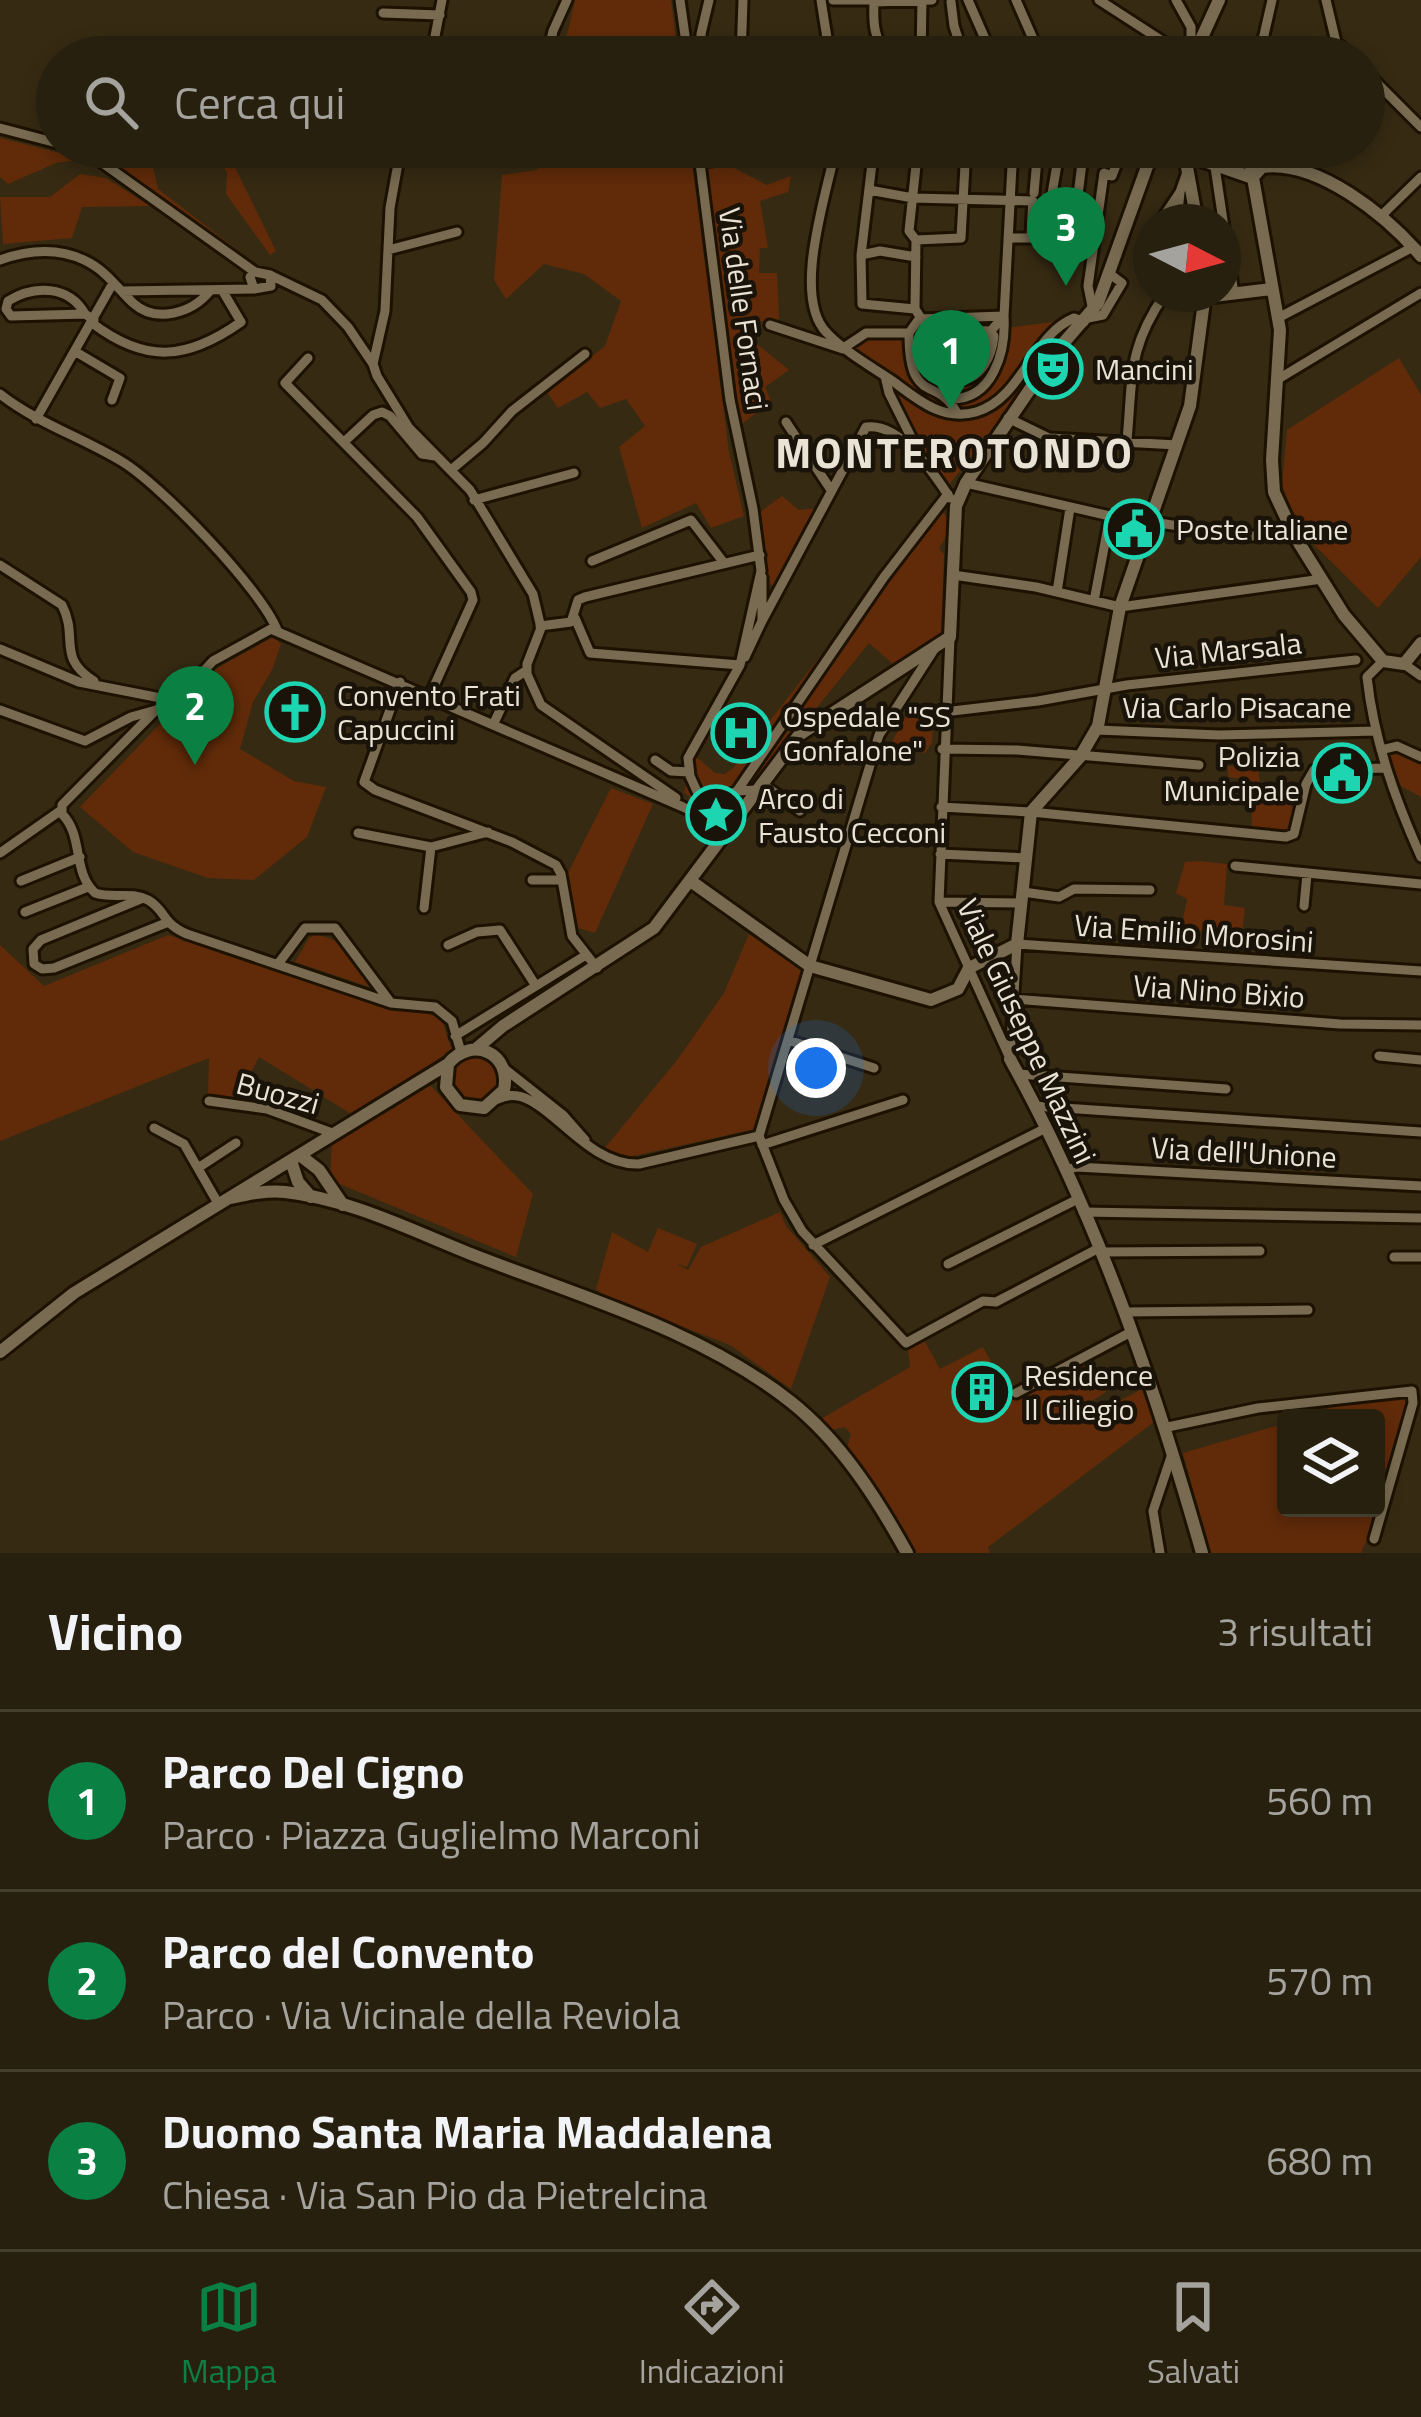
<!DOCTYPE html>
<html lang="it">
<head>
<meta charset="utf-8">
<style>
	:root { --surface:#28200e; --page:#302817; --text:#f1f3f6; --muted:#a5a39e; --line:#443e2e; --accent:#0b8043 }
	body { margin:0; font-family:"Titillium Web",sans-serif; background:var(--page); color:var(--text) }
	.controls { position:absolute; right:36px; bottom:36px; display:grid; overflow:hidden; border-radius:12px; box-shadow:0 6px 18px #0003 }
	.controls button { width:108px; height:108px; display:grid; place-items:center; padding:0; border:0; border-bottom:3px solid var(--line); background:var(--surface); color:var(--text); font:60px sans-serif }
	.compass { position:absolute; left:1133px; top:204px; width:108px; height:108px; border-radius:50%; background:var(--surface); box-shadow:0 6px 18px #0003; rotate:96deg }
	.you { position:absolute; left:816px; top:1068px; width:42px; height:42px; margin:-30px; border:9px solid #fff; border-radius:50%; background:#1a73e8; box-shadow:0 0 0 18px #1a73e833 }
	.badge { display:grid; place-items:center; width:78px; height:78px; border-radius:50%; background:var(--accent); color:#fff; font-size:39px; font-weight:700 }
	.pin { position:absolute; translate:-50% -99px; filter:drop-shadow(0 3px 6px #0008) }
	.pin::after { content:''; position:absolute; top:63px; width:42px; height:36px; background:inherit; clip-path:polygon(0 0,100% 0,50% 100%) }
	.list { margin:0; padding:0; list-style:none }
	h2 { display:flex; justify-content:space-between; align-items:center; height:156px; margin:0; padding:0 48px; font-size:51px }
	h2 small { font-size:39px; font-weight:400; color:var(--muted) }
	.list li { display:grid; grid-template-columns:78px 1fr auto; gap:36px; align-items:center; box-sizing:border-box; height:180px; padding:0 48px; border-top:3px solid var(--line) }
	.list b { display:block; font-size:45px; white-space:nowrap }
	.list p { margin:0; font-size:39px; white-space:nowrap; color:var(--muted) }
	.list em { font-size:39px; font-style:normal; color:var(--muted) }
	.icon { flex:none; width:66px; height:66px; fill:none; stroke:currentColor; stroke-width:2; stroke-linecap:round; stroke-linejoin:round }
	.map { position:relative; flex:none; width:1421px; height:1553px; overflow:hidden }
	.search { position:absolute; background:var(--surface); box-shadow:0 6px 18px #0003; left:36px; right:36px; top:36px; height:132px; display:flex; align-items:center; gap:30px; box-sizing:border-box; padding:0 42px; border-radius:66px; color:var(--muted); font-size:45px }
	.sheet { height:696px; background:var(--surface) }
	nav { display:flex; justify-content:space-around; align-items:center; box-sizing:border-box; height:168px; border-top:3px solid var(--line); background:var(--surface); font-size:33px; color:var(--muted) }
	nav a { display:grid; justify-items:center; gap:6px }
	nav .on { color:var(--accent) }
	.map>svg:first-child { display:block }
</style>
</head>
<body>
<div class="map">
<svg width="1421" height="1553" viewBox="0 0 1421 1553">
	<rect width="100%" height="100%" fill="#362a12"/>
	<path fill="#612b09" d="M575,0H671L678,57H562Z
		M0,138L84,159L56,163L8,184L0,177Z
		M213,147H225L276,251L270,255L226,194L227,173Z
		M543,147H690L729,452L744,516L711,528L696,503L642,528L619,447L645,426L626,399L600,408L587,392L558,408L547,392L605,346L621,301L584,274L544,264L506,299L494,280L502,175L537,170Z
		M128,158L152,162L158,189L245,256L236,267L200,239L204,227L118,167Z
		M717,159L767,185L791,176L788,192L760,201L768,248H760L759,273H777L779,318L777,322L755,321L753,341L789,370L765,387L771,401L741,425L703,172Z
		M80,174L106,178L150,206L82,207L72,238L3,244L0,197H50Z
		M1061,321L1002,418L948,486L907,438L882,397L886,393L885,376L853,347L876,335L914,334L926,322L1014,327Z
		M1399,358L1421,395V557L1378,608L1300,531L1282,486L1287,430Z
		M782,496L799,510L820,508L779,588L767,583L760,512Z
		M935,509L945,514L950,528L939,549L944,554L941,635L893,664L869,643L721,826L684,792L694,755L715,773L725,774L733,768Z
		M273,637L281,644L272,670L253,702L240,749L294,781L326,787L307,837L254,880L208,878L133,852L80,807L210,672Z
		M913,703L934,710L932,743L925,753L892,742Z
		M1398,752L1421,763V797L1401,786L1389,758L1391,753Z
		M1228,766L1258,767L1261,793L1299,798L1293,824L1284,833L1252,830L1251,780L1228,777Z
		M611,788L653,804L595,933L578,928L566,877Z
		M1200,861L1227,864L1224,905L1245,908L1242,933L1181,930L1187,899L1176,893L1185,862Z
		M317,934L336,941L373,988L295,962L309,938Z
		M749,934L803,971L755,1129L629,1157L604,1149L678,1059L724,993Z
		M168,935L441,1018L452,1050L353,1115L259,1057L236,1101L208,1096L209,1058L0,1141V945L44,986Z
		M451 1079a24 24 0 1 1 48 0a24 24 0 1 1-48 0Z
		M429,1084L533,1194L516,1257L330,1180L332,1142Z
		M780,1212L786,1226L830,1277L791,1389L730,1345L608,1298L596,1289L612,1232L648,1252L658,1228L697,1244L687,1267L676,1263L688,1270L701,1247Z
		M924,1340L940,1369L983,1347L1011,1399L1091,1358L1106,1392L1090,1402L1105,1423L1119,1413V1401L1142,1389L1154,1422L988,1547L990,1553H915L847,1447L851,1434L845,1427L830,1430L821,1419L910,1367L908,1349Z
		M1408,1395L1411,1399L1394,1467L1381,1469L1376,1480V1418H1304L1326,1412L1329,1404Z
		M1286,1423V1508L1380,1509L1361,1553H1210L1183,1453Z"/>
	<g fill="none" stroke-linecap="round" stroke-linejoin="round">
		<g stroke="#1d1200" stroke-width="15">
			<path id="street" d="M680,0L688,57
				M821,0L827,38L837,51L828,57
				M833,0H875
				M968,0L993,57
				M1016,0L1041,57
				M1099,0L1187,57
				M1176,0L1191,27V57
				M1326,0L1336,42L1333,57
				M951,2L954,26L964,57
				M383,13L440,15
				M1336,42L1353,57
				M838,56L837,51L867,57
				M431,57L442,0
				M547,57L553,31L567,0
				M702,57L701,34L709,0
				M741,57L743,0
				M888,57C874,38 873,25 874,2L932,0
				M921,57L922,0
				M1259,57L1272,0
				M1364,70L1421,127
				M0,128L57,143
				M73,147L90,154L255,272L270,275L271,286L254,289L250,277
				M401,147L390,208L385,311L373,364L377,376L409,428L470,490L533,594L541,628L527,664V674L541,705L676,798
				M418,147C453,152 498,166 532,155L533,147
				M698,147L730,400L753,509L761,571L740,665L688,758L690,776L700,798L703,817
				M836,147C827,193 791,297 827,333C845,352 872,367 894,382C919,401 943,421 976,412C1022,399 1032,335 1074,318L1084,322
				M874,147L861,255L862,304L915,309
				M918,147L909,231L916,240L915,309L928,329L989,331L994,336C992,355 982,378 961,380
				M497,150V147
				M700,160L712,161L713,147
				M1280,166L1285,147
				M1215,167L1234,294
				M869,190L913,198L1033,201L1032,215L1048,217L1060,147
				M1034,193L1038,147
				M1381,216L1421,177
				M1160,222L1180,192
				M1177,222L1180,192L1186,175
				M1074,223L1048,220L1044,235L1094,241
				M1074,227L1084,147
				M1008,238H1031L1032,215
				M916,240L961,238L966,147
				M388,250L457,232
				M861,255L880,251L916,257
				M0,260C28,250 56,247 84,260C106,270 117,288 133,303C156,324 192,313 210,291
				M1144,260L1151,243
				M270,275L322,300L348,327L373,364
				M122,291L254,289
				M1093,311L1088,286L1104,173L1112,176L1123,147
				M85,314C69,285 34,285 8,301L6,309L11,316L85,314L94,320
				M1088,318L1103,315L1122,283L1110,274
				M1278,318L1413,247
				M92,323C146,364 187,360 241,322L222,290
				M770,325L843,349
				M928,329L946,355
				M946 353a11 11 0 1 1 22 0a11 11 0 1 1-22 0Z
				M845,347L866,333H909
				M974,350L1004,316L1013,147
				M76,352L120,378L112,400
				M308,358L285,383L417,517L471,592L473,600L430,695
				M885,376L889,393L912,439L908,446
				M1280,378L1421,293
				M0,394C37,423 81,437 121,461C160,484 261,589 277,630
				M950,399C993,400 1006,352 1004,316L919,319L909,333C909,407 937,375 957,413
				M1008,418L1049,438L1177,445
				M36,419L113,283
				M786,422L831,490
				M1127,440C1133,377 1127,349 1165,294
				M344,442L373,415L382,412L390,416L422,454L435,456
				M451,470L483,443L512,411L585,354
				M966,483L1110,516L1249,536L1294,535
				M474,500L574,473
				M592,561L691,520L724,563
				M0,565L62,605C79,638 56,657 94,681
				M953,575L1036,587L1120,607L1322,579
				M1057,592L1070,508
				M1094,601L1110,516
				M575,618L590,653L740,665
				M762,621L866,427C900,422 933,472 950,498
				M540,626L571,622L578,600L585,597L760,555
				M950,637L939,902L1008,1054
				M935,648L879,735L759,1136L784,1200L802,1231L906,1343L983,1301L996,1302L1099,1248
				M0,649L79,682L176,701
				M745,657L762,621V577
				M1383,661L1367,677C1374,741 1395,799 1421,857
				M1404,664L1421,676
				M400,682L364,782L375,790L512,842L556,865L561,874L572,936L597,968
				M0,710L85,741L131,717L156,710
				M944,712L1038,701L1127,685L1356,660
				M494,723L515,678L527,670
				M1097,730L1219,735L1376,731
				M942,749L1017,750L1199,765
				M1381,750L1397,746L1421,757
				M655,760L671,771L689,772
				M761,783L800,811
				M737,791L884,577L948,494
				M941,807L1031,812L1286,837L1294,834L1306,784L1314,770L1385,768
				M703,809L737,791L756,790
				M358,833L431,847
				M0,853L60,811
				M940,854L1026,858
				M1235,866L1421,884
				M532,880H562
				M21,881L80,857
				M1023,892L1059,897L1074,889L1150,890
				M143,898L41,940L33,949L34,964L42,969L54,968L166,923
				M939,902L1022,903
				M1304,906L1307,874
				M424,908L431,847L488,832
				M25,912L88,887
				M448,945L477,932L500,930L536,986
				M278,964L305,928H335L391,1003
				M1014,999L1340,1024L1421,1025
				M455,1036L586,955
				M788,1040L874,1068
				M461,1052L452,1021L435,1007L391,1003L187,934C161,923 166,910 148,900C131,891 113,899 95,893C72,872 84,836 62,814V805L156,710L174,703L213,661L271,629L683,807L703,817L724,834
				M1379,1056L1421,1060
				M1010,1059L1017,944L1421,971
				M505,1069L563,1115L585,1140
				M1018,1074L1226,1089
				M498,1099C541,1077 578,1166 639,1164L759,1136
				M209,1101L267,1109L335,1134
				M1034,1106L1421,1132
				M154,1128L184,1144L219,1205
				M762,1145L903,1100
				M198,1168L236,1143
				M1065,1170L1077,1167L1421,1186
				M1083,1212L1421,1218
				M813,1245L1044,1129
				M1100,1252L1260,1251
				M1394,1257H1421
				M948,1264L1078,1199
				M1125,1312L1308,1310
				M1016,1393L1131,1332
				M1163,1428L1258,1408L1412,1391L1413,1403L1374,1539
				M1160,1553L1153,1511L1171,1457"/>
		</g>
		<g stroke="#1d1200" stroke-width="18">
			<path id="secondary" d="M1193,57L1219,0
				M1164,147L1253,178
				M1224,147L1250,161L1280,330L1272,460L1274,492L1294,535L1344,615L1383,661L1404,664L1421,643
				M1185,156L1197,222
				M1253,177L1262,167C1317,159 1387,216 1421,256
				M1205,297L1272,289
				M692,882L810,966L931,1000L958,989L969,968L1017,944L1031,812L1080,757L1098,726L1120,607L1190,406L1205,294
				M477,1048L503,1026L654,928L799,735L950,637L956,506L966,483L1054,354L1098,303L1154,147
				M1010,1059C1096,1213 1154,1384 1202,1553
				M301,1156L319,1170L343,1205
				M291,1161L298,1182L311,1197
				M231,1198C249,1194 267,1190 285,1192C351,1199 415,1232 476,1256C582,1297 701,1331 791,1402C841,1442 876,1497 907,1553
				M0,1352L74,1293L448,1064C472,1035 512,1053 504,1090L484,1108L460,1105L446,1087L448,1064"/>
		</g>
		<use href="#street" stroke="#786b51" stroke-width="9"/>
		<use href="#secondary" stroke="#786b51" stroke-width="12"/>
	</g>
	<defs>
		<g id="theatre-ring" transform="scale(3)"><circle r="9.5" fill="#191309" stroke="#1dd5b1" stroke-width="1.5"/><path d="M-5-5.5Q0-4 5-5.5V0Q5 5 0 6Q-5 5-5 0ZM-3.3-2.5H-1v1.5H-3.3ZM1-2.5H3.3v1.5H1ZM-2.8 1Q0 5.5 2.8 1Z" fill="#1dd5b1"/></g>
		<g id="civic-ring" transform="scale(3)"><circle r="9.5" fill="#191309" stroke="#1dd5b1" stroke-width="1.5"/><path d="M-.6-6.5H3V-4.5H.6V-3L4-1V1h2V6H-6V1h2V-1L-.6-3ZM-1.2 2.5V6h2.4V2.5Z" fill="#1dd5b1"/></g>
		<g id="church-ring" transform="scale(3)"><circle r="9.5" fill="#191309" stroke="#1dd5b1" stroke-width="1.5"/><path d="M-1.2-6h2.4v3.5h3.3v2.4h-3.3V6h-2.4V-.1h-3.3v-2.4h3.3Z" fill="#1dd5b1"/></g>
		<g id="hospital-ring" transform="scale(3)"><circle r="9.5" fill="#191309" stroke="#1dd5b1" stroke-width="1.5"/><path d="M-5-5h3v3.5h4V-5h3V5h-3V1.5h-4V5h-3Z" fill="#1dd5b1"/></g>
		<g id="sight-ring" transform="scale(3)"><circle r="9.5" fill="#191309" stroke="#1dd5b1" stroke-width="1.5"/><path d="M0-6L1.8-2.2L6-1.7L2.9 1.2L3.7 5.4L0 3.3L-3.7 5.4L-2.9 1.2L-6-1.7L-1.8-2.2Z" fill="#1dd5b1"/></g>
		<g id="building-ring" transform="scale(3)"><circle r="9.5" fill="#191309" stroke="#1dd5b1" stroke-width="1.5"/><path d="M-4-6H4V6H1V3H-1V6H-4ZM-2.5-4.3h1.7v1.8h-1.7ZM.8-4.3h1.7v1.8H.8ZM-2.5-1h1.7V.8h-1.7ZM.8-1h1.7V.8H.8Z" fill="#1dd5b1"/></g>
	</defs>
	<g fill-rule="evenodd">
		<use href="#theatre-ring" x="1053" y="369"/>
		<use href="#civic-ring" x="1134" y="529"/>
		<use href="#church-ring" x="295" y="712"/>
		<use href="#hospital-ring" x="741" y="733"/>
		<use href="#civic-ring" x="1342" y="773"/>
		<use href="#sight-ring" x="716" y="815"/>
		<use href="#building-ring" x="982" y="1392"/>
	</g>
	<g text-anchor="middle" dominant-baseline="central" stroke-width="9" stroke-linejoin="round" paint-order="stroke">
		<g font-size="30" fill="#eae2d4" stroke="#191309">
			<text transform="translate(744 309) rotate(82)">Via delle Fornaci</text>
			<text transform="translate(1228 650) rotate(-6)">Via Marsala</text>
			<text x="1237" y="707">Via Carlo Pisacane</text>
			<text transform="translate(1194 933) rotate(4)">Via Emilio Morosini</text>
			<text transform="translate(1219 991) rotate(4)">Via Nino Bixio</text>
			<text transform="translate(1027 1031) rotate(65)">Viale Giuseppe Mazzini</text>
			<text transform="translate(278 1093) rotate(15)">Buozzi</text>
			<text transform="translate(1244 1152) rotate(3)">Via dell'Unione</text>
		</g>
		<g font-size="30" fill="#eae2d4" stroke="#191309" text-anchor="start">
			<text x="1095" y="369">Mancini</text>
			<text x="1176" y="529">Poste Italiane</text>
			<text x="337" y="695">Convento Frati<tspan x="337" dy="34">Capuccini</tspan></text>
			<text x="783" y="716">Ospedale "SS<tspan x="783" dy="34">Gonfalone"</tspan></text>
			<text x="1300" y="756" text-anchor="end">Polizia<tspan x="1300" dy="34">Municipale</tspan></text>
			<text x="758" y="798">Arco di<tspan x="758" dy="34">Fausto Cecconi</tspan></text>
			<text x="1024" y="1375">Residence<tspan x="1024" dy="34">Il Ciliegio</tspan></text>
		</g>
		<g font-size="42" font-weight="bold" letter-spacing="3" fill="#eae2d4" stroke="#191309">
			<text x="955" y="452">MONTEROTONDO</text>
		</g>
	</g>
</svg>
<div class="controls">
<button><svg class="icon" aria-label="layers" viewBox="0 0 24 24"><path d="M12 4l9 5-9 5-9-5zM3 14l9 5 9-5"/></svg></button>
</div>
<svg class="compass" viewBox="-18 -18 36 36"><path d="M0-13l5 13h-10z" fill="#e53935"/><path d="M0 13l5-13h-10z" fill="#a5a39e"/></svg>
<div class="you"></div>
<div class="pin badge" style="left:951px;top:409px">1</div>
<div class="pin badge" style="left:195px;top:765px">2</div>
<div class="pin badge" style="left:1066px;top:286px">3</div>
<div class="search"><svg class="icon" aria-label="search" viewBox="0 0 24 24"><circle cx="10" cy="10" r="6"/><path d="M15 15l6 6"/></svg>Cerca qui</div>
</div>
<section class="sheet">
<h2>Vicino<small>3 risultati</small></h2>
<ul class="list">
<li><span class="badge">1</span><div><b>Parco Del Cigno</b><p>Parco · Piazza Guglielmo Marconi</p></div><em>560 m</em></li>
<li><span class="badge">2</span><div><b>Parco del Convento</b><p>Parco · Via Vicinale della Reviola</p></div><em>570 m</em></li>
<li><span class="badge">3</span><div><b>Duomo Santa Maria Maddalena</b><p>Chiesa · Via San Pio da Pietrelcina</p></div><em>680 m</em></li>
</ul>
</section>
<nav>
<a class="on"><svg class="icon" aria-label="map" viewBox="0 0 24 24"><path d="M3 6l6-2 6 2 6-2v14l-6 2-6-2-6 2zM9 4v14M15 6v14"/></svg>Mappa</a>
<a><svg class="icon" aria-label="directions" viewBox="0 0 24 24"><path d="M12 3l9 9-9 9-9-9zM9 14v-3h6M13 9l2 2-2 2"/></svg>Indicazioni</a>
<a><svg class="icon" aria-label="saved" viewBox="0 0 24 24"><path d="M7 4h10v16l-5-4-5 4z"/></svg>Salvati</a>
</nav>
</body>
</html>
